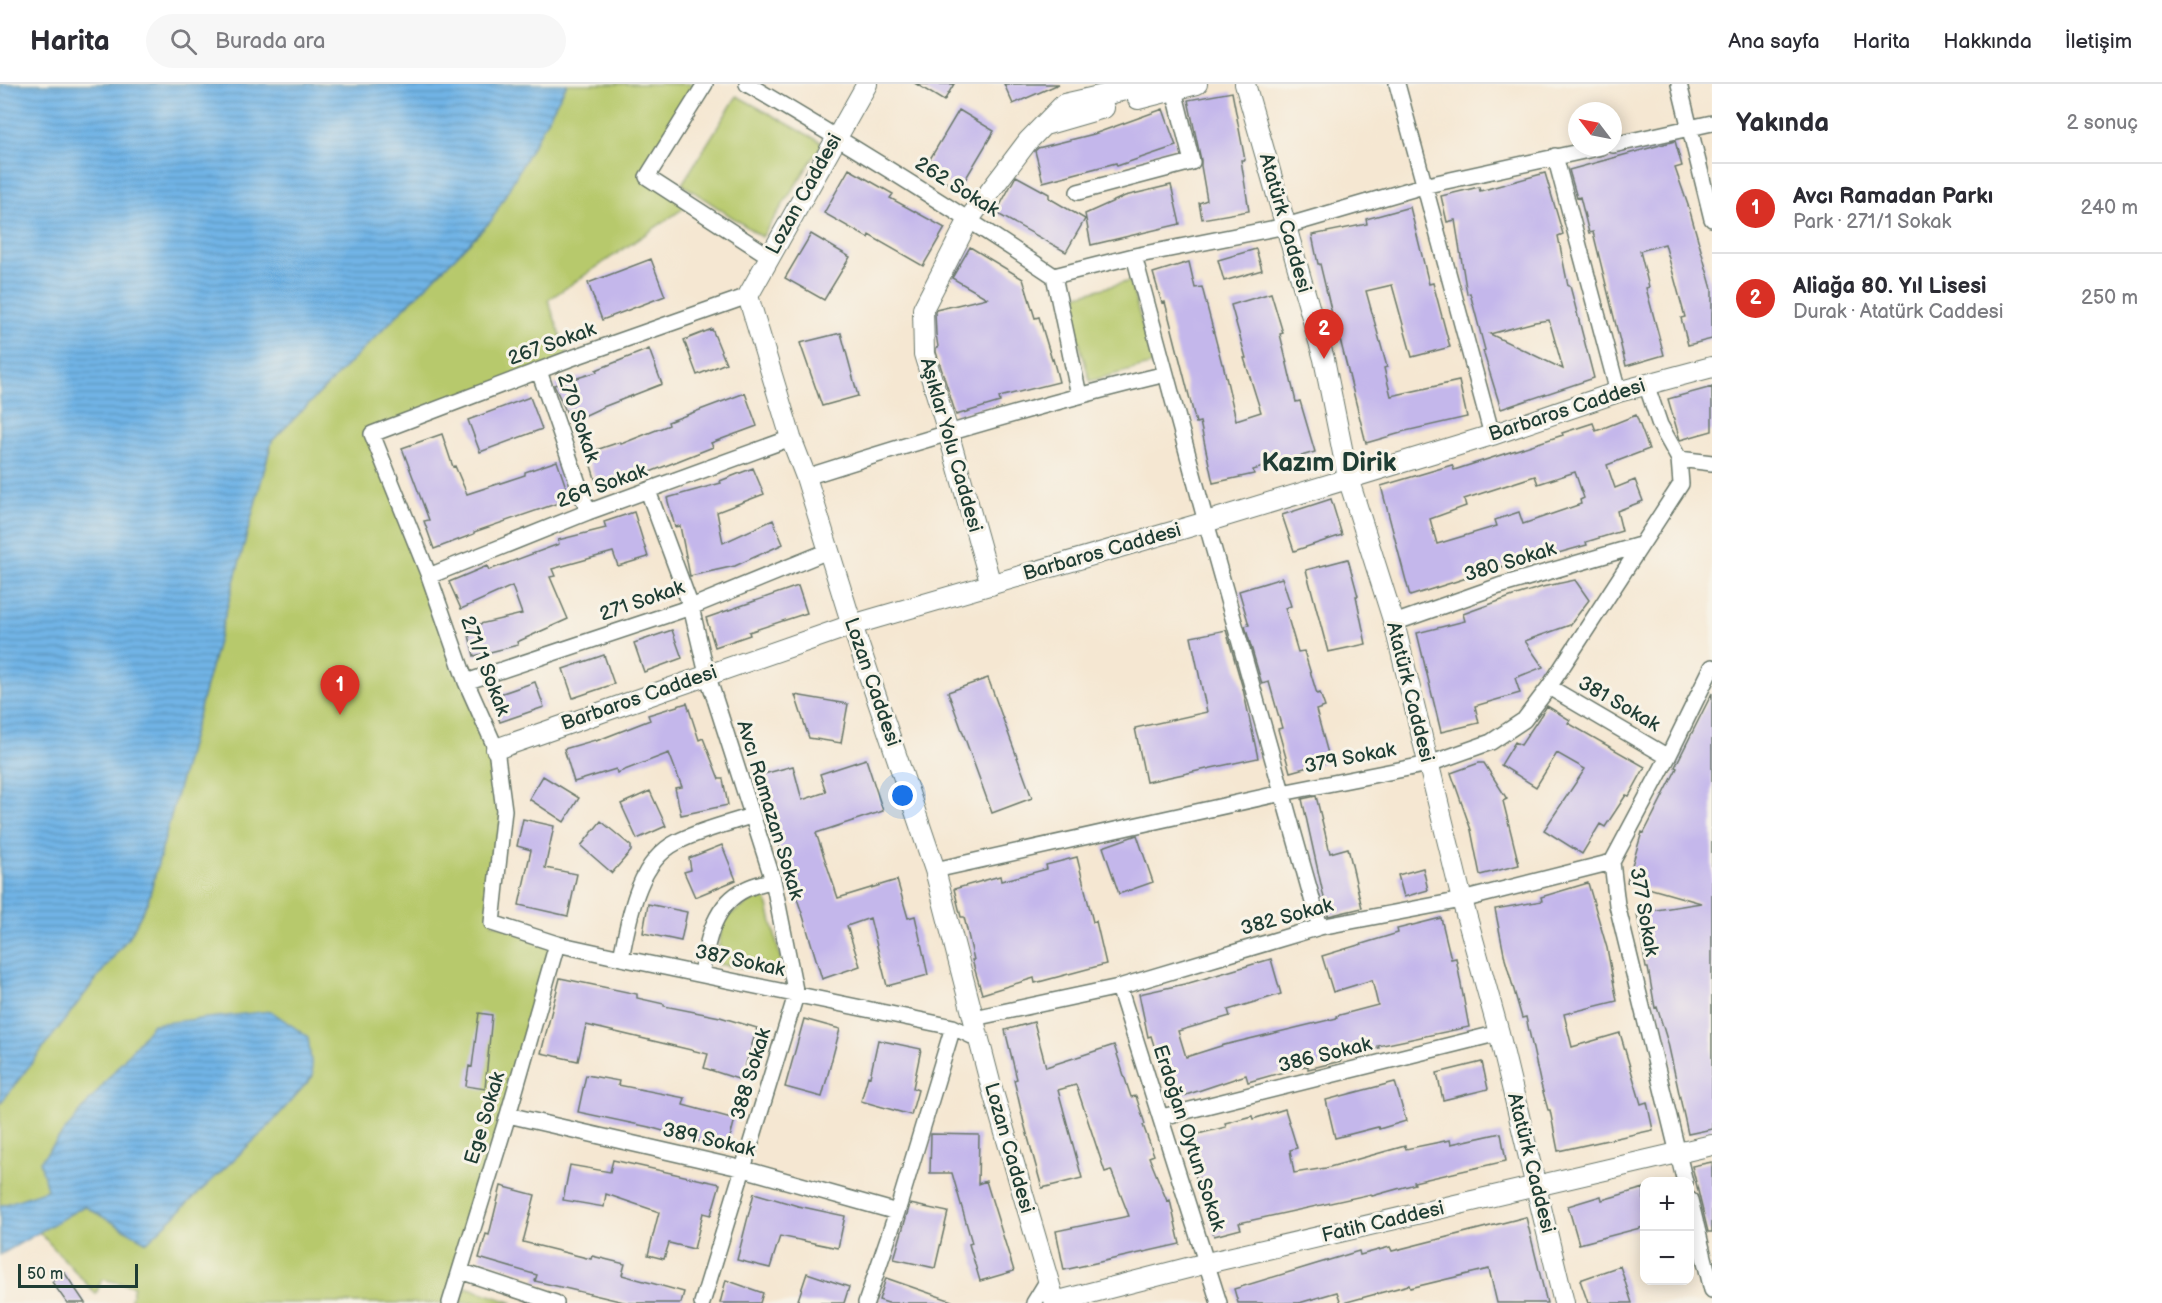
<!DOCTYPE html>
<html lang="tr">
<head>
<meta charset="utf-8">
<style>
	:root { --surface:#fff; --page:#f7f7f7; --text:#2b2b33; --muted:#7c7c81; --line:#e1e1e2; --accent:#d93025 }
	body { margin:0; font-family:"Balsamiq Sans",sans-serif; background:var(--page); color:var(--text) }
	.controls { position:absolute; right:18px; bottom:18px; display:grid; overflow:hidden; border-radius:12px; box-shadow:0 3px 15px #0003 }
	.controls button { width:54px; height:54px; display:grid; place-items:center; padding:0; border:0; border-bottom:2px solid var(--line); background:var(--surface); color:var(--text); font:30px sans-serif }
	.compass { position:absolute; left:1568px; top:18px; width:54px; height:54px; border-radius:50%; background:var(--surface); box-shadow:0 3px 15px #0003; rotate:302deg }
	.scale { position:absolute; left:18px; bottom:15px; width:120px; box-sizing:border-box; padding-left:6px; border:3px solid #1f3d34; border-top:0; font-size:16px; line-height:21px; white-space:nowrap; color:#1f3d34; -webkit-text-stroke:4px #f7f3e8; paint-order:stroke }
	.you { position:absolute; left:903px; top:712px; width:21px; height:21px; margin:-15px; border:4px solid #fff; border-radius:50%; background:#1a73e8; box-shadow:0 0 0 9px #1a73e833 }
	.badge { display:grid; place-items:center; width:39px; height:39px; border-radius:50%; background:var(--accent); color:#fff; font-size:20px; font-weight:700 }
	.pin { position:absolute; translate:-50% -50px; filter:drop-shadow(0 2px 3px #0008) }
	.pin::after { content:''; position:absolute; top:32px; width:21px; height:18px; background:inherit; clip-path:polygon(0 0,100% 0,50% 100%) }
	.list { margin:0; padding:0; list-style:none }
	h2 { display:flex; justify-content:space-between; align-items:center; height:78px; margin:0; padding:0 24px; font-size:26px }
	h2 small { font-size:20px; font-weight:400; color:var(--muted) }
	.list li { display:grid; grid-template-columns:39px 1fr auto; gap:18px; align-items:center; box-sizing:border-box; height:90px; padding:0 24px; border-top:2px solid var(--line) }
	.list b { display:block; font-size:22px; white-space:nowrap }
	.list p { margin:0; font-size:20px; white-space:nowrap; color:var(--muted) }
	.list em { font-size:20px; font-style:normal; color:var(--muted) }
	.icon { flex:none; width:33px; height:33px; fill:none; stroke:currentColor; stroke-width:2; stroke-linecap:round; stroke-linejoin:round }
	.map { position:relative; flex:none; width:1712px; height:1219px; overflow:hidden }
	header { display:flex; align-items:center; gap:36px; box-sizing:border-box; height:84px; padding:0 30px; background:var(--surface); border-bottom:2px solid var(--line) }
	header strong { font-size:28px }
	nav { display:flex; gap:33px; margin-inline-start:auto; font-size:21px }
	.search { width:420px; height:54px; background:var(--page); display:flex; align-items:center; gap:15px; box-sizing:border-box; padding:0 21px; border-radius:33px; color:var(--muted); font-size:22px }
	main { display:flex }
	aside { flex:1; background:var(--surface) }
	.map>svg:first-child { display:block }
</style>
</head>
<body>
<header>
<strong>Harita</strong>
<div class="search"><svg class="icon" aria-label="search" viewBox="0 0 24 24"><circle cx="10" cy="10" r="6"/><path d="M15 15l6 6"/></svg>Burada ara</div>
<nav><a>Ana sayfa</a><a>Harita</a><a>Hakkında</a><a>İletişim</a></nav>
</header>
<main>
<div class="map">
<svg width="1712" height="1219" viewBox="0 0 1712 1219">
	<defs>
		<pattern id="water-rules" width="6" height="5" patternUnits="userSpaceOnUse" patternTransform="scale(1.5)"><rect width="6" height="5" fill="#71b4e6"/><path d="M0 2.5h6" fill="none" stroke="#5c94bb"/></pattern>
	</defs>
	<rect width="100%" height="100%" fill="#f7f3e8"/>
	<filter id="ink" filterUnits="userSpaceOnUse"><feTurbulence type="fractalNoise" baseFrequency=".0167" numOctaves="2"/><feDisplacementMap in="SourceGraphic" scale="12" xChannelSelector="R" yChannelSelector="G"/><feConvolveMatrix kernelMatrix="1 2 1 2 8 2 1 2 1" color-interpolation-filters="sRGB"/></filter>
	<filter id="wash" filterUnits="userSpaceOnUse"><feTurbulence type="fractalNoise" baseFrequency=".008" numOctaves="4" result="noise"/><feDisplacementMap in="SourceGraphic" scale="24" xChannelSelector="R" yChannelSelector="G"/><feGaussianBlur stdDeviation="1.35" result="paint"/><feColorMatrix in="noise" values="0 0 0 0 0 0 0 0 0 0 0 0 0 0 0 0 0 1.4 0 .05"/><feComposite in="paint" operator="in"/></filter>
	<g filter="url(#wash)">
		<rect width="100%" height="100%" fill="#f5e7d2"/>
		<path fill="#b7c96c" stroke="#6b8350" stroke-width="1.5" d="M567,0H705L647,93L690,120L548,216L569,275L372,350L496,665L504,726L492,839L557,860L450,1219H130L134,1202L102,1195L96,1210L39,1148L84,1122L147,1158L267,1044L313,992L48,1106L0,1122V1020L131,850L148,817L272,357L491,137Z
			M737,12L823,59L762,153L682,100Z
			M1130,197L1153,280L1090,297L1067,214Z
			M765,809L784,889L716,880L723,835Z
			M466,1203L513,1219H460Z"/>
		<path fill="url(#water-rules)" stroke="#48788d" stroke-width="1.5" d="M0,0H567L491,137L272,357L148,817L131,850L0,1020Z
			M271,927L308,953L313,992L267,1044L147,1158L84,1122L0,1171V1122L47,1106L40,1077L153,940Z"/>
		<g id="blocks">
			<path fill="#c4b7eb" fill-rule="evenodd" d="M916,0H954L944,17Z
				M1004,0H1059L1013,20Z
				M1232,8L1245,76H1241L1249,127L1202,135L1199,119L1207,116L1201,82V76L1188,16Z
				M1163,25L1176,62L1117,82L1116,79L1043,98L1035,67L1038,64L1094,50Z
				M959,26L994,47L959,106L924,85Z
				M1675,57L1682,82L1675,84L1689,124L1712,205V255L1688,261L1681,234L1685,233L1665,160L1640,167L1649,203L1646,204L1664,271L1626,282L1593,148L1589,149L1580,113L1577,114L1569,86Z
				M849,85L893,110L890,114L945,144L923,182L869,151L868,154L824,129Z
				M1545,89L1563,150L1558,152L1568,202H1570L1594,294L1501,325L1483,267L1485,266L1470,209L1467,210L1455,136L1447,138L1441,112L1479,103L1480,107ZM1549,236L1563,285L1490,250L1535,238Z
				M1016,92L1049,110V114L1085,135L1066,168L996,129Z
				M1171,101L1180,140L1091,161L1085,130L1125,112Z
				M1410,123L1429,200L1433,199L1450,263L1412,273L1392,201L1366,207L1387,283L1384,284L1391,312L1459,297L1467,333L1401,348V349L1366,359L1340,255H1338L1320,180H1318L1312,151L1367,140L1366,135Z
				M811,150L850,173L824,216L785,194Z
				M970,163L1023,195L1035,234L1039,233L1052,276L1053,275L1059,298L999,313L1000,318L956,331L936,268V264L938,263L936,250L935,228L936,226L987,214L952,194Z
				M1256,165L1262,186L1224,197L1218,176Z
				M651,175L665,212L602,236L588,199Z
				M1189,178L1195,204L1202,203L1222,280H1223L1236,336L1261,328L1244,274H1246L1231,221L1271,209L1283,249L1280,250L1296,318L1300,317L1315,368L1253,386L1254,390L1213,399L1200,338L1196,339L1165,218L1162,219L1153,189Z
				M712,245L726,279L697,291L684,256Z
				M841,249L858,312L822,322L800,259Z
				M649,265L662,300L603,323L571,338L554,301L597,288L596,286Z
				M1712,303V347L1680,356L1668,315Z
				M745,309L757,342L711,359L713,363L640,392L638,386L597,401L587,369L620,358L621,360L669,341L668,338Z
				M530,313L542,345L480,368L468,336Z
				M1636,331L1649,365L1607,381L1615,404L1635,396L1643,417L1617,427L1622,447L1586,458L1587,461L1540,474L1539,471L1410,512L1381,402L1452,381L1454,386L1563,351L1562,349L1593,339L1596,347ZM1575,388L1584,414L1580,416L1581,420L1523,440L1519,428L1495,436L1497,442L1437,460L1430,435L1466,422L1464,415L1535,392L1538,400Z
				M442,350L453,383L455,382L467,410L525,391V388L557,377L570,415L474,448V450L434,465L424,437L429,436L402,364Z
				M753,384L764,410L717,428L723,459L773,436L783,460L735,482L690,492L680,442L675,443L667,414L721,399L720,397Z
				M1331,415L1342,451L1294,467L1282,431Z
				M634,428L648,473L618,482L613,468L552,485L555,492L550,493L568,535L517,558L518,561L474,572L467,543L522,530L512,502L461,525L449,498L487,482L489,486L559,460L558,456L606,444L604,438Z
				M1348,475L1358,512H1356L1366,560L1328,568L1306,486Z
				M1282,494L1291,522L1285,524L1298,568L1304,567L1317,610L1320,609L1325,623L1316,626L1330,677L1290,688L1278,645L1282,644L1269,598L1262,600L1245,542L1249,541L1239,507Z
				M1575,496L1589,516L1570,541L1525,557L1543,583L1515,594L1520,609L1475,622L1479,639L1441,648L1417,549L1465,537L1463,530L1513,512L1542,503Z
				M798,502L807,529L749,548L750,551L715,563L706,534Z
				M672,546L682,574L644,588L634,559Z
				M1226,546L1243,605L1258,674L1146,698L1135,644L1207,628L1191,553Z
				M604,571L614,600L573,614L563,585Z
				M988,594L1032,714L992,729L948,608Z
				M535,598L544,623L500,638L491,613Z
				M1712,609V1045L1688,1050L1668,959L1657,923L1655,924L1648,884H1646L1637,829L1701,819L1627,798L1642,748L1644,749L1677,684L1675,683Z
				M795,611L848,620L841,659L809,654Z
				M687,619L699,656L703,654L719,695H723L728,721L681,731L675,704L682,703L669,669L617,689L616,685L574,698L564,665L595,656L596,657L650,636L648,631Z
				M1547,622L1570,636L1568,639L1645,683L1629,712L1626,711L1605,743L1600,740L1582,770L1544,746L1585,685L1557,669L1536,703L1501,681L1515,658L1521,661Z
				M866,675L883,727L816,749L838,814L897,796L908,834L915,832L928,891L887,902L870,834L847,842L860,882L822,895L803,832L767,728L770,727L760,691L793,682L802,716L826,708L820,690Z
				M1479,679H1484L1507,715L1503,717L1519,781L1480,791L1471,746L1451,689Z
				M543,692L579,714L564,738L529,715Z
				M650,707L666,742L637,755L621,720Z
				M1316,712L1330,769L1348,764L1362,824L1328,832L1302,715Z
				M523,735L554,742L545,784L577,790L568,832L519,821L531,766L517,762Z
				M601,737L631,762V767L612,789L581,762Z
				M1137,751L1153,798L1119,810L1103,763Z
				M722,761L736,796L695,813L684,788L691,786L689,774Z
				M1077,773L1093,838L1096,837L1106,880L1035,899L1034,894L982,910L972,876H974L964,833H961L954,805L1000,792L1001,797L1047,785L1046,781Z
				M1423,784L1428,806L1404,813L1398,791Z
				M1588,799L1607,864L1617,917L1564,930L1572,963L1620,949L1641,1020L1647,1018L1653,1046L1558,1067L1550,1026H1548L1540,997L1526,933L1522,934L1505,875L1495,825L1542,817L1541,813Z
				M648,820L687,828L681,857L643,849Z
				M1441,834L1451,875L1456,874L1469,943L1378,962L1379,964L1340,974L1341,977L1308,985V981L1248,998L1246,991L1171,1016L1151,952L1148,953L1139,910L1189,899L1271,875L1281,910L1228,926L1230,932L1178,947L1186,973L1224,961L1337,934L1336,932L1378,921L1372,896L1333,908L1322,872L1398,849L1397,845Z
				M560,894L637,910V914L664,920V922L720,933L757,944L741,996L704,984L708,970L586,941L578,977L541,969Z
				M479,929L492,931L485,1005L466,1002L469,982L472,983Z
				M804,935L840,945L822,1013L785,1003Z
				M1034,938L1046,983L1114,961L1131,1013L1136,1012L1145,1040L1143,1041L1154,1071L1149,1073L1167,1117L1170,1116L1180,1160L1064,1186L1056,1147L1129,1132L1111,1086L1105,1088L1076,1001L1058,1006L1082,1094L1042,1104L1024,1039L1014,996L1017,995L1005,946Z
				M878,956L921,965L913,1004L918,1006L911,1031L861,1017L868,992L870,993Z
				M1482,978L1488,1005L1443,1016L1437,989Z
				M586,991L619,997L618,1001L685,1014L683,1021L735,1035L727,1065L649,1043L578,1028Z
				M1395,998L1406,1037L1379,1045L1378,1043L1335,1054L1326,1016Z
				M1285,1025L1297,1064L1290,1066L1294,1089L1326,1084L1405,1062L1406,1065L1450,1056L1451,1060L1501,1049L1506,1077L1414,1098L1415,1100L1372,1112L1371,1110L1239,1139L1241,1145L1214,1152L1199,1094H1196L1186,1053L1226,1043L1225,1039L1252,1032L1253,1035Z
				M931,1050L979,1051L978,1100L986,1097L1014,1187L980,1197L969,1160L972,1159L952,1089H930Z
				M613,1076L720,1100L711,1131L703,1129L694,1165L669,1159L664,1175L648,1171L659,1128L606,1110L604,1123L563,1116L570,1081L610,1088Z
				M1712,1078V1148H1708L1692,1082Z
				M501,1102L535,1111L523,1158L591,1175L592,1172L625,1180L622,1191L684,1208L681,1219H628L535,1197L537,1191L479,1174L486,1150L489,1151Z
				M1644,1104V1143L1579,1160L1568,1122L1601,1112L1602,1116Z
				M754,1109L798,1122L845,1132L838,1164L780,1152L770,1184L737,1176Z
				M910,1120L948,1128L935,1184L894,1175Z
				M1526,1133L1547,1219H1497L1489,1185L1410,1204L1409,1201L1343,1219H1341L1337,1208L1299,1219H1238L1234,1205L1359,1167L1360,1171L1390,1163L1392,1167Z
				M1620,1182L1632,1219H1588L1580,1196Z
				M64,1188L85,1219H67L52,1198Z
				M807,1189L849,1203L844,1219H797Z
				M886,1194L952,1217V1219H888L879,1216Z
				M726,1196L763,1209L760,1219H720Z"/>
		</g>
	</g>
	<g filter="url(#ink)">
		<use href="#blocks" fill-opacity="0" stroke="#6a786b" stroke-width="1.5"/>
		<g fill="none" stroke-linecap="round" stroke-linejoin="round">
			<g stroke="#6a786b" stroke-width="18">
				<path id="minor" d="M705,0L647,93L769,172
					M747,0C851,61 954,125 1054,192
					M1397,0L1492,351
					M1679,0L1712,135
					M1613,61L1712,39
					M1555,72L1618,308
					M1078,108L1192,78L1174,6
					M1134,172L1206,438L1320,843
					M748,212L569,275L372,350L429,492L466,598L496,665L504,726L492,839L557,860L621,874L953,943L980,956
					M539,287L588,428
					M1079,311L1054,192L1134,172L1286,142L1423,102L1602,63
					M1679,375L1712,379
					M806,393C925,355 1044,319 1166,290
					M648,407L691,523L707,590L773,796L796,911L702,1219
					M429,492L588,428L791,354
					M1394,539L1499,502L1640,461
					M466,598L691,523L828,467
					M1549,603L1668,673
					M935,786L1282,709L1429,680L1491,658L1524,636L1549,603L1681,400L1679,375L1660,341L1646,300
					M621,874C629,835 637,778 677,758C700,746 727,740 751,732
					M701,890C707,859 713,820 746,805C754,801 764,799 773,796
					M1119,903L1219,1219
					M974,934L1119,903L1320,843L1462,816L1612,778
					M508,1031L744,1085L897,1128
					M1162,1033L1499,949
					M1685,1098L1617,821L1612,778L1668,673L1712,583
					M1690,1116L1712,1206
					M460,1187L556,1219
					M450,1219L508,1031L557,860
					M866,1219L897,1128L953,943
					M1034,1219L1048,1196"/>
			</g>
			<g stroke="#6a786b" stroke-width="22">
				<path id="tertiary" d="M867,0L748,212L791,354L806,393L852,541L935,786L990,998L1055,1219
					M1245,0L1324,275L1348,394L1394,539L1462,816L1499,949L1564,1219
					M1138,15L1197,0
					M1045,41L1104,24
					M991,501L948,348L924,270L923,225L969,135L1028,57L1064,20L1152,0
					M496,665L852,541L1206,438L1492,351L1618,308L1712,283
					M1055,1218L1207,1179L1712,1061"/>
			</g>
			<use href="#minor" stroke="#fff" stroke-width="15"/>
			<use href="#tertiary" stroke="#fff" stroke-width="20"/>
		</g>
	</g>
	<g text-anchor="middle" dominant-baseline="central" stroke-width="6" stroke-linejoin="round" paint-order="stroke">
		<g font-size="20" fill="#1f3d34" stroke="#f7f3e8">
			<text transform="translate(957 103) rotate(32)">262 Sokak</text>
			<text transform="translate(804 110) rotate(-61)">Lozan Caddesi</text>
			<text transform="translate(1285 139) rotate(74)">Atatürk Caddesi</text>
			<text transform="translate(552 260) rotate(-20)">267 Sokak</text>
			<text transform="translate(1567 326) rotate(-18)">Barbaros Caddesi</text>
			<text transform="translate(578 334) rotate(71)">270 Sokak</text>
			<text transform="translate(951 361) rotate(74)">Aşıklar Yolu Caddesi</text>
			<text transform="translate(602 402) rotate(-20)">269 Sokak</text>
			<text transform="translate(1102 468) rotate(-16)">Barbaros Caddesi</text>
			<text transform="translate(1510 478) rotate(-17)">380 Sokak</text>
			<text transform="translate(642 517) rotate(-19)">271 Sokak</text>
			<text transform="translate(485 582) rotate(69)">271/1 Sokak</text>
			<text transform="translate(872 598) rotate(71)">Lozan Caddesi</text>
			<text transform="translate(1410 608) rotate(76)">Atatürk Caddesi</text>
			<text transform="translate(639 614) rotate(-19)">Barbaros Caddesi</text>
			<text transform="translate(1619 620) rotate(30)">381 Sokak</text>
			<text transform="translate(1350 674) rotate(-11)">379 Sokak</text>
			<text transform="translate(770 726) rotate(73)">Avcı Ramazan Sokak</text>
			<text transform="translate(1644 828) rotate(80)">377 Sokak</text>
			<text transform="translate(1287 833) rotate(-15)">382 Sokak</text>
			<text transform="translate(740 877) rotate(12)">387 Sokak</text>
			<text transform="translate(1325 971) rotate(-14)">386 Sokak</text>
			<text transform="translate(751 990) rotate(-73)">388 Sokak</text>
			<text transform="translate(485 1034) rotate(-73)">Ege Sokak</text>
			<text transform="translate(1189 1054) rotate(72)">Erdoğan Oytun Sokak</text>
			<text transform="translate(709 1056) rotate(13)">389 Sokak</text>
			<text transform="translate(1009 1064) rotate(74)">Lozan Caddesi</text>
			<text transform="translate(1531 1079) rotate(76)">Atatürk Caddesi</text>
			<text transform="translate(1383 1138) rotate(-13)">Fatih Caddesi</text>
		</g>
		<g font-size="26" font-weight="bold" fill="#1f3d34" stroke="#f7f3e8">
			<text x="1329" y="379">Kazım Dirik</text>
		</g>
	</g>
</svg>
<div class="controls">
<button>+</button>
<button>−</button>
</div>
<svg class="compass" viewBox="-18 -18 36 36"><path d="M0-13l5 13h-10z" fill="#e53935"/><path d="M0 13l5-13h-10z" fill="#7c7c81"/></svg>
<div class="scale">50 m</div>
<div class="you"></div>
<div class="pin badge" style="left:340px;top:631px">1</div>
<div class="pin badge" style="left:1324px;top:275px">2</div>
</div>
<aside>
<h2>Yakında<small>2 sonuç</small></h2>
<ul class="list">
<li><span class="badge">1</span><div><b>Avcı Ramadan Parkı</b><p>Park · 271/1 Sokak</p></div><em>240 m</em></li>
<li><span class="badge">2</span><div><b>Aliağa 80. Yıl Lisesi</b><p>Durak · Atatürk Caddesi</p></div><em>250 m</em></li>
</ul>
</aside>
</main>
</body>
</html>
